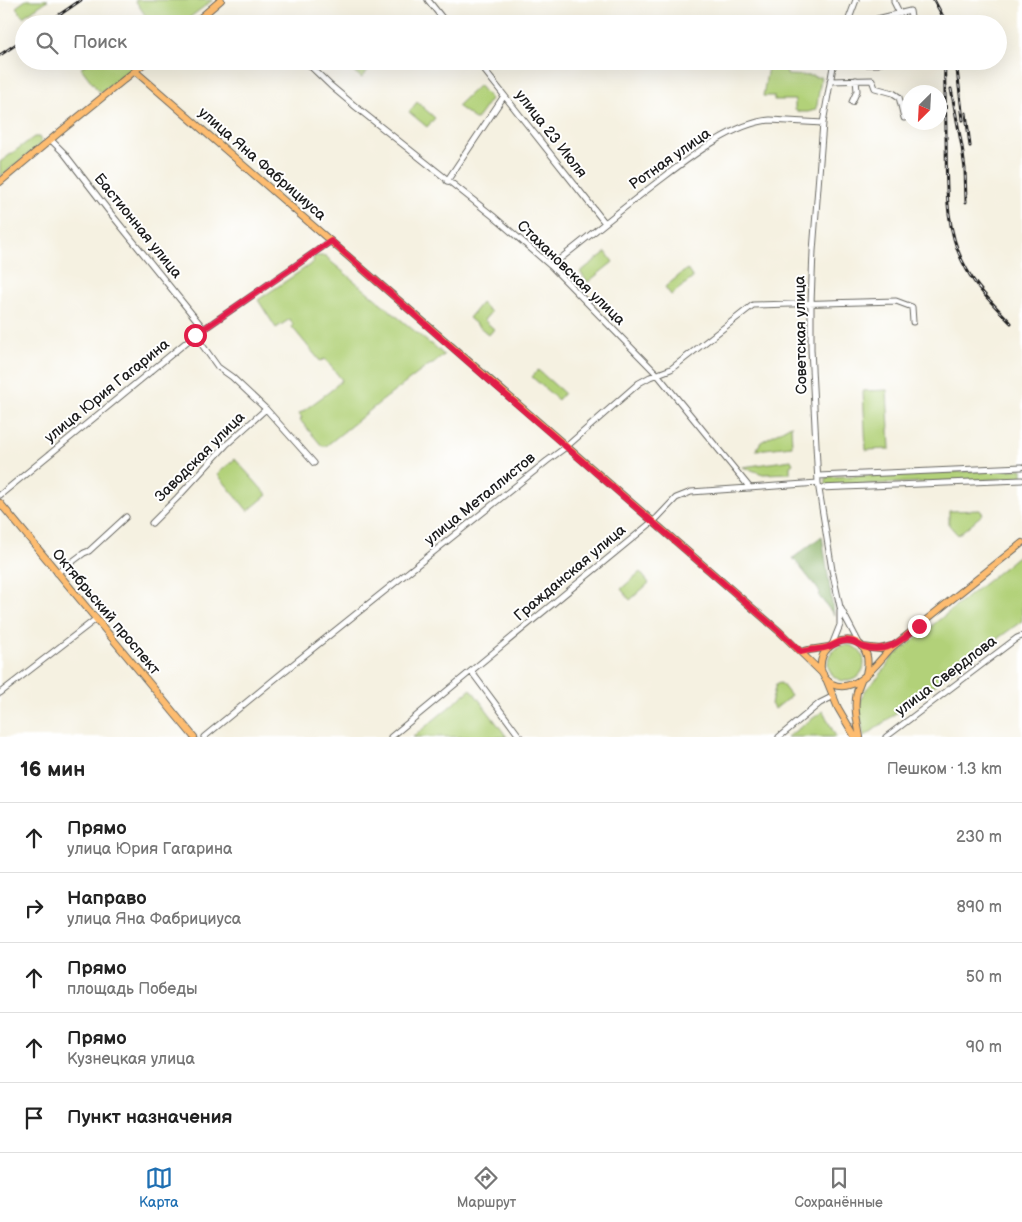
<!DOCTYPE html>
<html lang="ru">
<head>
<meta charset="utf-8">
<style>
	:root { --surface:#fff; --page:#f2f2f2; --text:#222; --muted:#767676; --line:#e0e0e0; --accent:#1f6fb2 }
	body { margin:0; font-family:"Balsamiq Sans",sans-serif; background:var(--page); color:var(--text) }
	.compass { position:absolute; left:902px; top:85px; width:45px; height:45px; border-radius:50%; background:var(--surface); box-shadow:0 5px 20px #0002; rotate:204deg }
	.stop { position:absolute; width:15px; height:15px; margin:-11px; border:4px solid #e11d48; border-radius:50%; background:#fff }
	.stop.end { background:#e11d48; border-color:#fff; box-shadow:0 1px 5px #0008 }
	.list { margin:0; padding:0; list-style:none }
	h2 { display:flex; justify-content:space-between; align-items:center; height:65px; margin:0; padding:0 20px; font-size:21px }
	h2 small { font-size:16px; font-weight:400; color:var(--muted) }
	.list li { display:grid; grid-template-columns:32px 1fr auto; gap:15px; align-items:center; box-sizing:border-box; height:70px; padding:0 20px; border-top:1px solid var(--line) }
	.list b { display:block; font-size:19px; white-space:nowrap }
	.list p { margin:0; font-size:16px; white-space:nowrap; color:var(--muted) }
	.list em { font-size:16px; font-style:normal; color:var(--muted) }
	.icon { flex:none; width:28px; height:28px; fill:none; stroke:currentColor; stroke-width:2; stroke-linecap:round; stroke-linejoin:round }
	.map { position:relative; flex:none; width:1022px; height:737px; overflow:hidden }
	.search { position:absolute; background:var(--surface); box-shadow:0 5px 20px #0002; left:15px; right:15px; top:15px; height:55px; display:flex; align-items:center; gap:12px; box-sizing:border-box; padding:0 18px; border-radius:28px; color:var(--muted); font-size:19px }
	.sheet { height:415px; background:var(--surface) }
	nav { display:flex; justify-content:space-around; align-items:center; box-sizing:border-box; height:70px; border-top:1px solid var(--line); background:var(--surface); font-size:14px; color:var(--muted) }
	nav a { display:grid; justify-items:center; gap:2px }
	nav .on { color:var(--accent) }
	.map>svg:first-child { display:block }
</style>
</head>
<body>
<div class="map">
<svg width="1022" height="737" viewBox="0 0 1022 737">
	<rect width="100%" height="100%" fill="#fff"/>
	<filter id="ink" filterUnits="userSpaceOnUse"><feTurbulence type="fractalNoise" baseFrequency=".02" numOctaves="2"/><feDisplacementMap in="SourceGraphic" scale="10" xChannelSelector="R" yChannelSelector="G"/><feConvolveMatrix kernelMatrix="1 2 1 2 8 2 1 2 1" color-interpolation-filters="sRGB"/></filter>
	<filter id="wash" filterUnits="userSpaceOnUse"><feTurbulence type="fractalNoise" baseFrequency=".0096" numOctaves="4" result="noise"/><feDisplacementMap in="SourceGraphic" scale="20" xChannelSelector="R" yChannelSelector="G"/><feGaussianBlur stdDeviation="1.12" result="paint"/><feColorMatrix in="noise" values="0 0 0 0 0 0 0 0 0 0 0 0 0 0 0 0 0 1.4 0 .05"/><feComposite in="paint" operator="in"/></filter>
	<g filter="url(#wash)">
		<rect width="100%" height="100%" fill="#f5f1e1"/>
		<path fill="#b2d179" stroke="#67764a" d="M26,0H48L23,17L16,7Z
			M135,0H213L181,24H151Z
			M90,61H138L140,63L100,93L81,68Z
			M340,61H375L362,78Z
			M769,61H786L787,75L814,76L815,77H821L817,105L815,110L808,112H799L795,110V100H774V96H763Z
			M479,85L491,99L476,120L457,106Z
			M417,102L435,118L427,127L409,112Z
			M34,137H39L42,143L0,177V162Z
			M606,252L613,262L588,282L580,272Z
			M314,256H326L329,259V260L429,343L432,344L444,355L433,364L429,365L378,404L326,446H322L300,420L302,418L299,414L329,392L342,380L325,359L320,361L292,327L293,325L290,319L276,328L258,300L314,262L313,260Z
			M687,269L693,278L671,295L665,287Z
			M481,303L491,312L484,320L494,329L489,335L469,318Z
			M538,370L564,393L558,400L532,377Z
			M887,390L890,449L866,450L863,391Z
			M791,425L792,446L756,450L761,442Z
			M235,459L267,495L248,511L217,474Z
			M791,460L793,464L790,466V473L763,474L743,467Z
			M1022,469V478L826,486V477Z
			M980,510L983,514L958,535L949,525V511Z
			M1022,553V621L972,657L864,737C862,723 856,704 865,691C871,683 879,678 884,670C887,666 889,661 893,657Z
			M640,572L649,583L630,600L621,589Z
			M828 663a18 18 0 1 1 36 0a18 18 0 1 1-36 0Z
			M781,683L791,696L775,709L771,704L776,684Z
			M471,689L507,737H413Z
			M823,711L836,737H787Z"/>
		<path fill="#8db369" stroke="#546842" d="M822,536L834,615L819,596L820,592L793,558Z"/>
	</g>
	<g filter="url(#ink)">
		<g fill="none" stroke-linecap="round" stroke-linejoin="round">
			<g stroke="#686761" stroke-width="7">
				<path id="minor" d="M428,0L447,24
					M894,0V2L900,14
					M877,19L910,11L912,24
					M847,24L856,0
					M305,61L331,86L356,107L493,216L551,266L657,374L750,488
					M477,61L605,223
					M834,61L823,123L813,251L811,303V349L818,483L832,570L840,607L860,645
					M853,61L856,64H878L883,61
					M830,81L872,80L875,88L893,93L899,97L904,118
					M852,102L857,91L856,80
					M51,140L64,153L108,210L204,329
					M447,181L504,96
					M551,266C587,238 623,208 660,180C689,158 733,123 770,120L823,123
					M195,335L218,367L232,377L266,409L314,463
					M818,476L1022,467
					M819,488L1022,480
					M0,495L195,335L331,241
					M152,523L177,498L226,445L266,409
					M57,573L84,553L89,551L126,517
					M832,645L840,625V610
					M471,671L520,737
					M0,693L96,619
					M204,737L276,678L547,461L566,447L639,383L650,377L671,369L753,305L896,301L912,307L913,322
					M391,737L657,518L676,498L691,492L818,483
					M779,737L820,703L834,696
					M886,737L1017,638L1022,636"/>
			</g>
			<g stroke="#686761" stroke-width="8">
				<path id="major" d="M193,24L221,0
					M135,71L780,632L823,674
					M0,182L61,131L147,61
					M0,503L194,737
					M862,647L880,649L892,646
					M801,652L809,650L829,647
					M866,674C878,627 817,633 821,669C822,676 827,681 832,684C856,695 877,663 891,648L1022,543
					M827,681L838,708L855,737
					M860,737C856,716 852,700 861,680"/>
			</g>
			<use href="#minor" stroke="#fff" stroke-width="5"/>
			<use href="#major" stroke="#fdbc70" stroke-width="6"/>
			<g stroke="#1c1c1c" stroke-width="3">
				<path id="rail" d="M934,0L947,24
					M46,24L81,0
					M0,55L24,39
					M945,61C944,86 946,110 946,134C947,179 943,229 967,270C978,290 995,306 1011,323
					M956,61L963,120
					M951,89L962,147L965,169L966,202
					M966,113L970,146"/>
			</g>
			<use href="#rail" stroke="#fff" stroke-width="1" stroke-dasharray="4" stroke-linecap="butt"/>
		</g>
	</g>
	<g fill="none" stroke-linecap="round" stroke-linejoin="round" filter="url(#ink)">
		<path stroke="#e11d48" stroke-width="6" d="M195,335L331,241L491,382L780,632L801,652C810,649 819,650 828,647C836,645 840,639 850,641C855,641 859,646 864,647C888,654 902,640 919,626"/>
	</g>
	<g text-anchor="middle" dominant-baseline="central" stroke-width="4" stroke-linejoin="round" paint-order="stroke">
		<g font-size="15" fill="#1c1c1c" stroke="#fff">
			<text transform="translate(551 134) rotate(52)">улица 23 Июля</text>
			<text transform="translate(670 159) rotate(-35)">Ротная улица</text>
			<text transform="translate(262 164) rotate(41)">улица Яна Фабрициуса</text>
			<text transform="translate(138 226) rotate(51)">Бастионная улица</text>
			<text transform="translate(571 273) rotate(44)">Стахановская улица</text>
			<text transform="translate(801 335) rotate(-91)">Советская улица</text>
			<text transform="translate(107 391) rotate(-39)">улица Юрия Гагарина</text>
			<text transform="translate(200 457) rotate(-45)">Заводская улица</text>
			<text transform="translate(480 499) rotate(-39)">улица Металлистов</text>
			<text transform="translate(570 573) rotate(-40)">Гражданская улица</text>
			<text transform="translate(106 612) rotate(50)">Октябрьский проспект</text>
			<text transform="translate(946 676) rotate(-37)">улица Свердлова</text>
		</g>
	</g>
</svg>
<svg class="compass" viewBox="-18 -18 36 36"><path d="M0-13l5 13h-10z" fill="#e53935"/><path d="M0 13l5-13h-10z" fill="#767676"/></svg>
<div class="stop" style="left:195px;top:335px"></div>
<div class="stop end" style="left:919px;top:626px"></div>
<div class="search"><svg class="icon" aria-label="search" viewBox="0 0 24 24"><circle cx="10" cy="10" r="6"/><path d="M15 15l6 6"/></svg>Поиск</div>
</div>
<section class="sheet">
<h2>16 мин<small>Пешком · 1.3 km</small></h2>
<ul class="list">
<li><svg class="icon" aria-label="ahead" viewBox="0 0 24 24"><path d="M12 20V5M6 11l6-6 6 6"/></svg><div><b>Прямо</b><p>улица Юрия Гагарина</p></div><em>230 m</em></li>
<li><svg class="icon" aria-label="right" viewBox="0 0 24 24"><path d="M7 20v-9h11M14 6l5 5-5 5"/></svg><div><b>Направо</b><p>улица Яна Фабрициуса</p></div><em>890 m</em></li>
<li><svg class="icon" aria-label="ahead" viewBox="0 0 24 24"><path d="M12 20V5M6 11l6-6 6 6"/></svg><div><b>Прямо</b><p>площадь Победы</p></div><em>50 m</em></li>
<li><svg class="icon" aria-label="ahead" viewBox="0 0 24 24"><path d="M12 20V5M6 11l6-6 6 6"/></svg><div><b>Прямо</b><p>Кузнецкая улица</p></div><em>90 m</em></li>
<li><svg class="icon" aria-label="arrive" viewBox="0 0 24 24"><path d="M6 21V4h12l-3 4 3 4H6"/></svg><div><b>Пункт назначения</b></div></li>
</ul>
</section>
<nav>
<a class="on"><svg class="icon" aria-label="map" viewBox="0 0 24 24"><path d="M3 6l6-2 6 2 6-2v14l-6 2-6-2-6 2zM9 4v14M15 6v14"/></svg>Карта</a>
<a><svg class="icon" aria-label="directions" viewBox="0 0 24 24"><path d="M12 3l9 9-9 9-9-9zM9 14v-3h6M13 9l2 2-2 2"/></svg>Маршрут</a>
<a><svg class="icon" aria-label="saved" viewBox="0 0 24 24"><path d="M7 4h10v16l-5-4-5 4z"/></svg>Сохранённые</a>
</nav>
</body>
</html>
